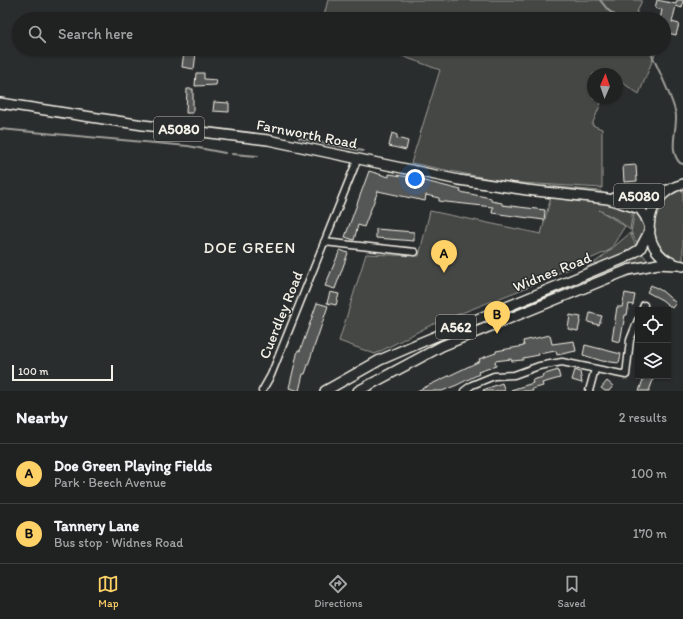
<!DOCTYPE html>
<html lang="en">
<head>
<meta charset="utf-8">
<style>
	:root { --surface:#202222; --page:#2d2f2f; --text:#f1f3f6; --muted:#a2a4a5; --line:#3d3f40; --accent:#ffd166 }
	body { margin:0; font-family:Itim,sans-serif; background:var(--page); color:var(--text) }
	.controls { position:absolute; right:12px; bottom:12px; display:grid; overflow:hidden; border-radius:0px; box-shadow:0 1px 3px #0004 }
	.controls button { width:36px; height:36px; display:grid; place-items:center; padding:0; border:0; border-bottom:1px solid var(--line); background:var(--surface); color:var(--text); font:20px sans-serif }
	.compass { position:absolute; left:587px; top:68px; width:36px; height:36px; border-radius:50%; background:var(--surface); box-shadow:0 1px 3px #0004; rotate:2deg }
	.scale { position:absolute; left:12px; bottom:10px; width:101px; box-sizing:border-box; padding-left:4px; border:2px solid #f4f1e8; border-top:0; font-size:11px; line-height:14px; white-space:nowrap; color:#f4f1e8; -webkit-text-stroke:3px #2a2d2e; paint-order:stroke }
	.you { position:absolute; left:415px; top:179px; width:14px; height:14px; margin:-10px; border:3px solid #fff; border-radius:50%; background:#1a73e8; box-shadow:0 0 0 6px #1a73e833 }
	.badge { display:grid; place-items:center; width:26px; height:26px; border-radius:50%; background:var(--accent); color:#111; font-size:13px; font-weight:700 }
	.pin { position:absolute; translate:-50% -33px; filter:drop-shadow(0 1px 2px #0008) }
	.pin::after { content:''; position:absolute; top:21px; width:14px; height:12px; background:inherit; clip-path:polygon(0 0,100% 0,50% 100%) }
	.list { margin:0; padding:0; list-style:none }
	h2 { display:flex; justify-content:space-between; align-items:center; height:52px; margin:0; padding:0 16px; font-size:17px }
	h2 small { font-size:13px; font-weight:400; color:var(--muted) }
	.list li { display:grid; grid-template-columns:26px 1fr auto; gap:12px; align-items:center; box-sizing:border-box; height:60px; padding:0 16px; border-top:1px solid var(--line) }
	.list b { display:block; font-size:15px; white-space:nowrap }
	.list p { margin:0; font-size:13px; white-space:nowrap; color:var(--muted) }
	.list em { font-size:13px; font-style:normal; color:var(--muted) }
	.icon { flex:none; width:22px; height:22px; fill:none; stroke:currentColor; stroke-width:2; stroke-linecap:round; stroke-linejoin:round }
	.map { position:relative; flex:none; width:683px; height:391px; overflow:hidden }
	.search { position:absolute; background:var(--surface); box-shadow:0 1px 3px #0004; left:12px; right:12px; top:12px; height:44px; display:flex; align-items:center; gap:10px; box-sizing:border-box; padding:0 14px; border-radius:22px; color:var(--muted); font-size:15px }
	.sheet { height:172px; background:var(--surface) }
	nav { display:flex; justify-content:space-around; align-items:center; box-sizing:border-box; height:56px; border-top:1px solid var(--line); background:var(--surface); font-size:11px; color:var(--muted) }
	nav a { display:grid; justify-items:center; gap:2px }
	nav .on { color:var(--accent) }
	.map>svg:first-child { display:block }
</style>
</head>
<body>
<div class="map">
<svg width="683" height="391" viewBox="0 0 683 391">
	<rect width="100%" height="100%" fill="#2a2d2e"/>
	<filter id="ink" filterUnits="userSpaceOnUse"><feTurbulence type="fractalNoise" baseFrequency=".025" numOctaves="2"/><feDisplacementMap in="SourceGraphic" scale="8" xChannelSelector="R" yChannelSelector="G"/><feConvolveMatrix kernelMatrix="1 2 1 2 8 2 1 2 1" color-interpolation-filters="sRGB"/></filter>
	<g filter="url(#ink)">
		<path fill="#444645" stroke="#9c9c96" d="M328,0H642L634,19H323Z
			M383,49H657L639,94L617,79V74H593V98H603L592,125L602,129V188L505,182L411,163L440,70Z
			M543,186H545L601,191V193L542,188Z
			M683,189V262C644,250 644,200 683,189Z
			M551,197L581,202L582,199L633,209L630,230L618,220L599,210L625,226L610,250L523,289L431,325L375,354L339,341L366,254L419,256L430,211L541,234Z
			M635,210C647,220 645,232 638,245L631,232Z
			M630,233L636,246L626,253L587,269L586,268L601,258Z
			M641,252L648,261L628,266L591,280L589,276Z
			M587,277L589,281L538,302L536,298Z"/>
		<g fill="none" stroke-linecap="round" stroke-linejoin="round">
			<path stroke="#9f9f9a" stroke-width="2" d="M600,0L608,10L620,19
				M649,49C656,64 674,101 676,115C677,130 668,151 680,163L683,164
				M0,129L188,146L225,153
				M299,138L363,151
				M232,154L258,156"/>
		</g>
		<path fill="#555756" stroke="#f4f1e8" d="M657,0L676,4L677,0H683L682,8L676,6L672,22L679,24L676,35L668,33L670,28L664,27V19H660L662,10L655,8Z
			M184,52L196,53L194,69L182,67Z
			M196,73H204V79L217,80L216,85L195,86Z
			M187,89H193V113H186Z
			M214,102L229,103V112L213,111Z
			M392,133L397,135V138L408,141L406,150L389,146Z
			M636,165L637,181L624,182L623,166Z
			M369,171L389,177V174L409,177L461,190L460,192L491,198V201L502,203V205L545,210L544,220L492,213L493,207L446,202L439,201V198L426,195L425,201L378,191L364,227L358,225L354,240L345,237Z
			M376,229L414,232V241L376,238Z
			M340,250L348,253L335,289L325,286Z
			M651,285L662,291L676,303L672,308L662,300L647,292Z
			M330,292L339,294L336,305L327,303Z
			M625,293L635,295L633,305L629,304L627,315H625L620,342L612,340L617,307H622Z
			M317,303L328,306L305,374H303L299,391L289,388L298,350L300,351Z
			M590,313L602,316L599,325L588,322Z
			M570,315L581,317L578,331L568,329Z
			M550,335L552,344L574,341L576,351L557,355L556,351L538,354L539,355L523,358V360L512,361L511,359L495,361L496,366L478,372L479,374L457,385L442,391H417L480,361L479,359L496,353V351L524,346L523,341Z
			M585,345L621,354L619,363L602,361L583,355Z
			M558,370L560,378L542,383L543,386L532,389L533,391H511V390L533,383L532,380L543,377L542,375Z
			M575,370L580,372L582,383L572,380Z
			M644,377L653,380L649,391H639Z
			M607,381L613,386L609,391H605L601,388Z
			M502,383L505,391H483V390Z"/>
		<g fill="none" stroke-linecap="round" stroke-linejoin="round">
			<g stroke="#f4f1e8" stroke-width="9">
				<path id="minor" d="M324,242L415,252
					M642,310L644,305
					M262,391L271,375L358,158
					M464,391L472,385L494,376L514,375L539,366L562,362L626,375L630,340L638,320
					M589,391L595,369"/>
			</g>
			<g stroke="#f4f1e8" stroke-width="12">
				<path id="primary" d="M0,103L143,125L268,140L459,180L527,190L608,199L640,209L645,216L649,225
					M683,184C639,195 637,259 683,266
					M614,198L638,196L668,190
					M325,391L380,360L417,344L627,257L640,249L650,230
					M358,391L442,346L628,270L658,264L676,265"/>
			</g>
			<use href="#minor" stroke="#2a2d2e" stroke-width="6"/>
			<use href="#primary" stroke="#2a2d2e" stroke-width="9"/>
		</g>
	</g>
	<g text-anchor="middle" dominant-baseline="central" stroke-width="3" stroke-linejoin="round" paint-order="stroke">
		<g fill="#2a2d2e" stroke="#b7b6b0" stroke-width="1">
			<rect x="154" y="117" width="50" height="24" rx="3"/>
			<rect x="614" y="184" width="50" height="24" rx="3"/>
			<rect x="436" y="315" width="40" height="24" rx="3"/>
		</g>
		<g font-size="14" font-weight="bold" fill="#f4f1e8">
			<text x="179" y="129">A5080</text>
			<text x="639" y="196">A5080</text>
			<text x="456" y="327">A562</text>
		</g>
		<g font-size="15" fill="#f4f1e8" stroke="#2a2d2e">
			<text transform="translate(307 134) rotate(11)">Farnworth Road</text>
			<text transform="translate(552 272) rotate(-22)">Widnes Road</text>
			<text transform="translate(281 315) rotate(-68)">Cuerdley Road</text>
		</g>
		<g font-size="16" letter-spacing="1" fill="#f4f1e8" stroke="#2a2d2e">
			<text x="250" y="247">DOE GREEN</text>
		</g>
	</g>
</svg>
<div class="controls">
<button><svg class="icon" aria-label="locate" viewBox="0 0 24 24"><circle cx="12" cy="12" r="6"/><path d="M12 2v4M12 18v4M2 12h4M18 12h4"/></svg></button>
<button><svg class="icon" aria-label="layers" viewBox="0 0 24 24"><path d="M12 4l9 5-9 5-9-5zM3 14l9 5 9-5"/></svg></button>
</div>
<svg class="compass" viewBox="-18 -18 36 36"><path d="M0-13l5 13h-10z" fill="#e53935"/><path d="M0 13l5-13h-10z" fill="#a2a4a5"/></svg>
<div class="scale">100 m</div>
<div class="you"></div>
<div class="pin badge" style="left:444px;top:273px">A</div>
<div class="pin badge" style="left:497px;top:334px">B</div>
<div class="search"><svg class="icon" aria-label="search" viewBox="0 0 24 24"><circle cx="10" cy="10" r="6"/><path d="M15 15l6 6"/></svg>Search here</div>
</div>
<section class="sheet">
<h2>Nearby<small>2 results</small></h2>
<ul class="list">
<li><span class="badge">A</span><div><b>Doe Green Playing Fields</b><p>Park · Beech Avenue</p></div><em>100 m</em></li>
<li><span class="badge">B</span><div><b>Tannery Lane</b><p>Bus stop · Widnes Road</p></div><em>170 m</em></li>
</ul>
</section>
<nav>
<a class="on"><svg class="icon" aria-label="map" viewBox="0 0 24 24"><path d="M3 6l6-2 6 2 6-2v14l-6 2-6-2-6 2zM9 4v14M15 6v14"/></svg>Map</a>
<a><svg class="icon" aria-label="directions" viewBox="0 0 24 24"><path d="M12 3l9 9-9 9-9-9zM9 14v-3h6M13 9l2 2-2 2"/></svg>Directions</a>
<a><svg class="icon" aria-label="saved" viewBox="0 0 24 24"><path d="M7 4h10v16l-5-4-5 4z"/></svg>Saved</a>
</nav>
</body>
</html>
